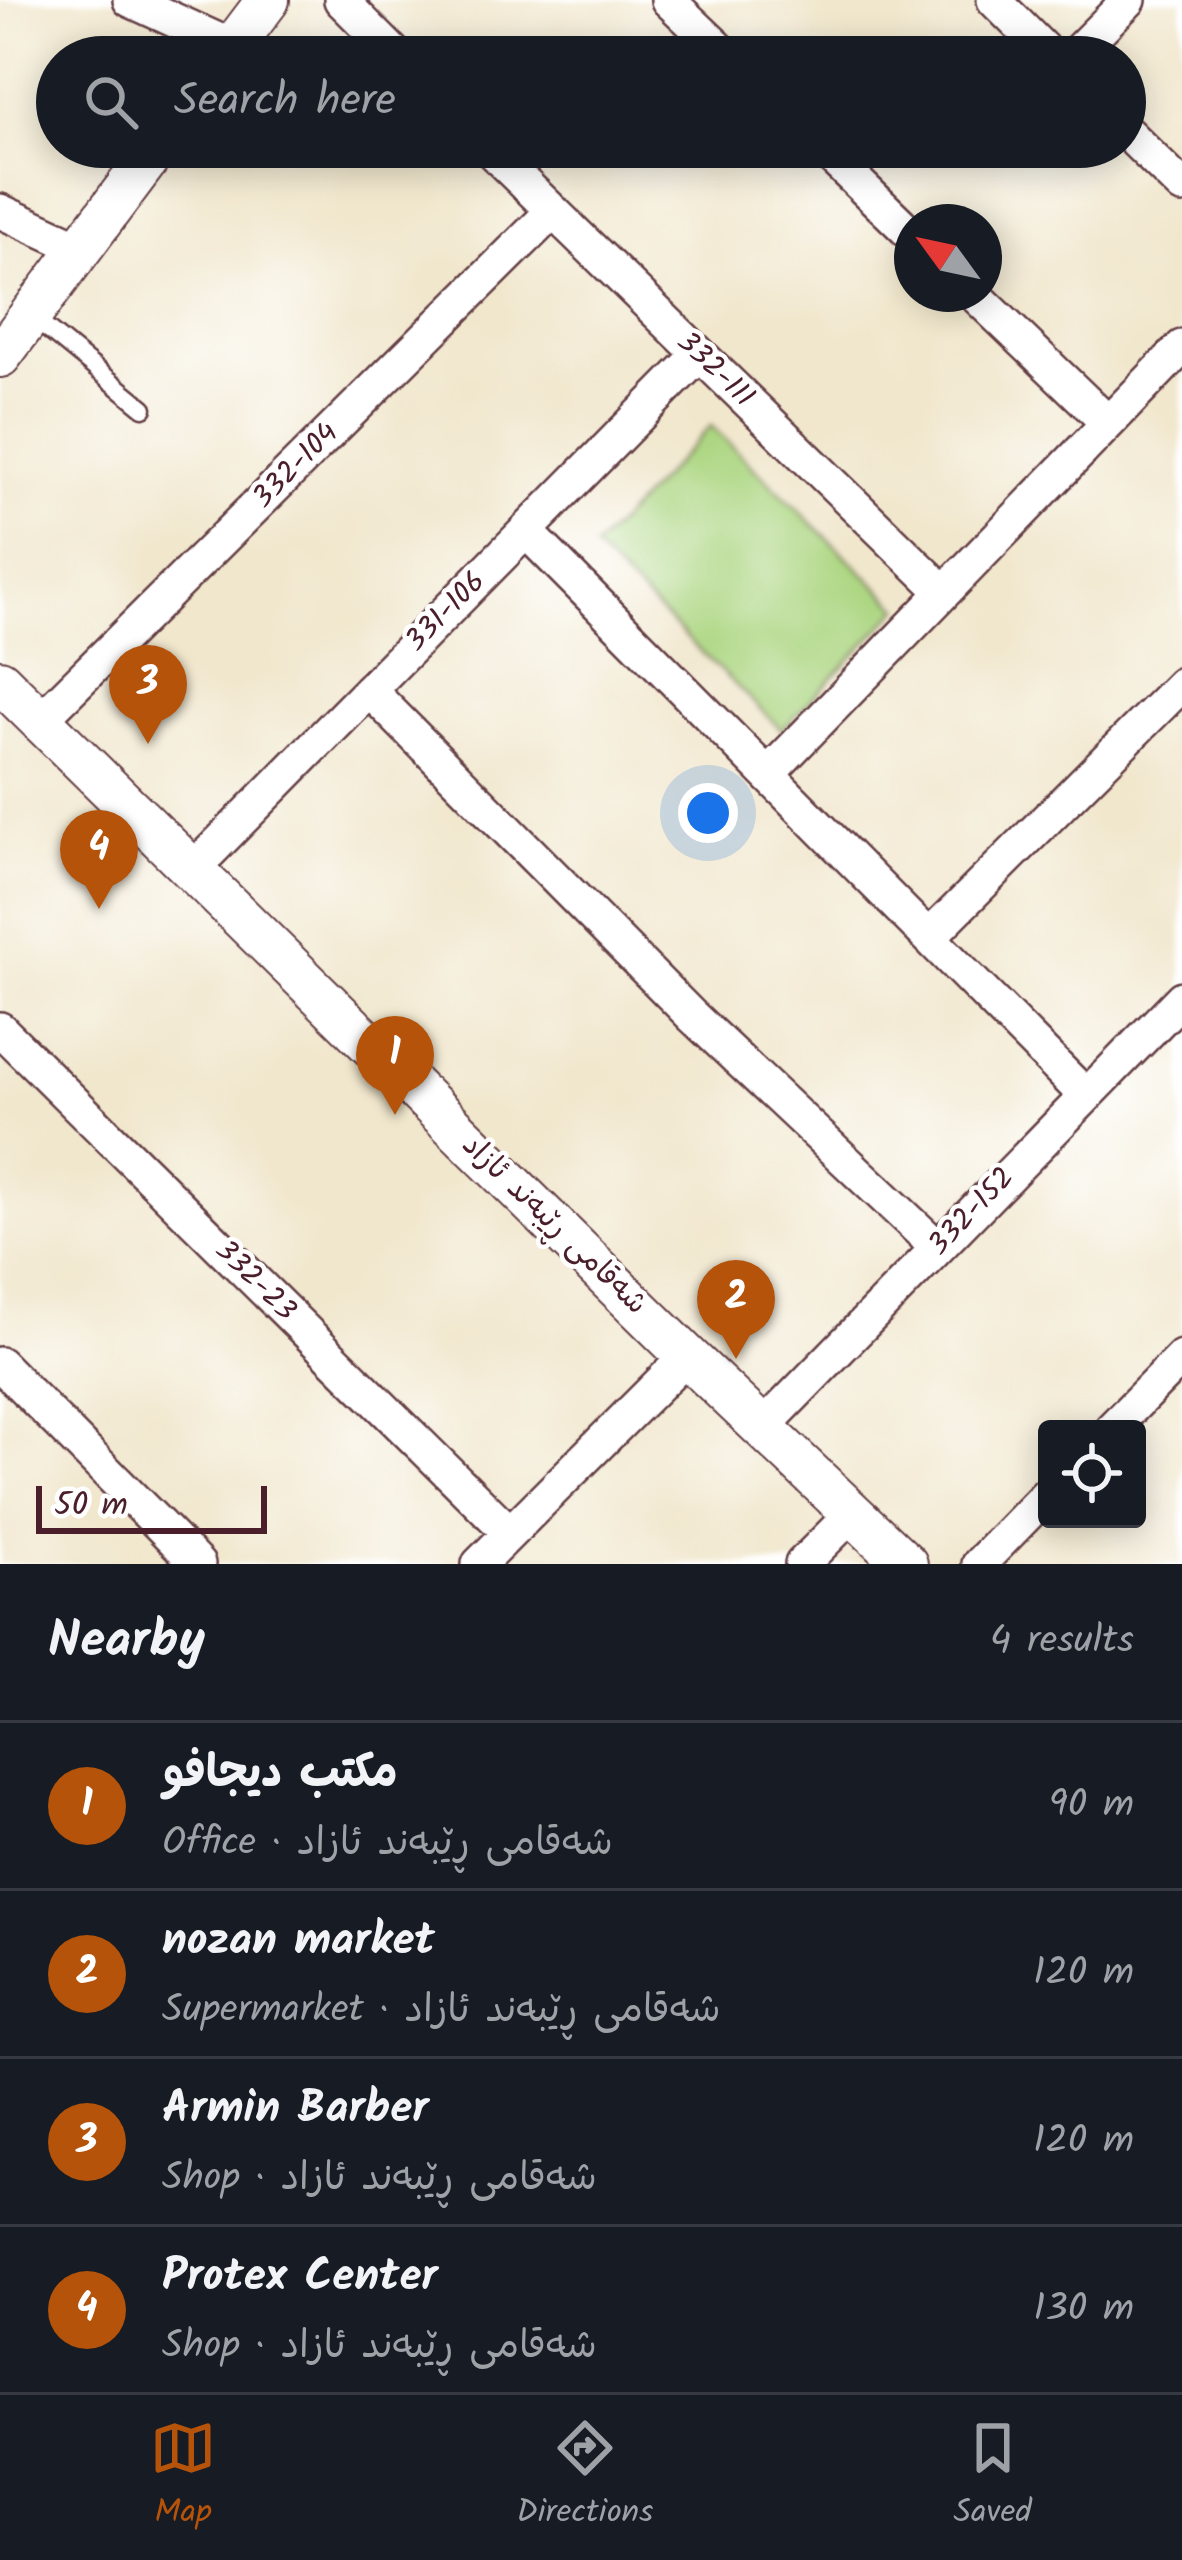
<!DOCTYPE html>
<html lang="en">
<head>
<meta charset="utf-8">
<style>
	:root { --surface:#171b24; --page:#242831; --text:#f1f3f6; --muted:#9ea1a6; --line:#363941; --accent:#b45309 }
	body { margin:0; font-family:Kalam,"Playpen Sans Arabic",sans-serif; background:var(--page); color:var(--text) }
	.controls { position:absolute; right:36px; bottom:36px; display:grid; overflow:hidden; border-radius:12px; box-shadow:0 6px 30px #0003 }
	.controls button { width:108px; height:108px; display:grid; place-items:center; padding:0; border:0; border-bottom:3px solid var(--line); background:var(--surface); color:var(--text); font:60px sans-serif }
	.compass { position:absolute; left:894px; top:204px; width:108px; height:108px; border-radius:50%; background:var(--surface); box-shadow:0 6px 30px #0003; rotate:303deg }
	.scale { position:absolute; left:36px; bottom:30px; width:231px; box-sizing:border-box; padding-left:12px; border:6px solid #4a1f2b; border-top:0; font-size:33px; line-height:42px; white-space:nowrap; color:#4a1f2b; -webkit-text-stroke:9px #fff; paint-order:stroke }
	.you { position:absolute; left:708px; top:813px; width:42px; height:42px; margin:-30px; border:9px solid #fff; border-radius:50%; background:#1a73e8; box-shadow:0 0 0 18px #1a73e833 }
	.badge { display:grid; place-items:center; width:78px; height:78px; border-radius:50%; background:var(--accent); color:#fff; font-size:39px; font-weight:700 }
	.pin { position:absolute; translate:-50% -99px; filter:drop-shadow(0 3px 6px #0008) }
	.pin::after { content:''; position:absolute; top:63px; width:42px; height:36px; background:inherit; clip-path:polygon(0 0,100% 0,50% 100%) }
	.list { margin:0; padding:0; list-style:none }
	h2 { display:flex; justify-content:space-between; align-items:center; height:156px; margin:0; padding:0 48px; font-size:51px }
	h2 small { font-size:39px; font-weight:400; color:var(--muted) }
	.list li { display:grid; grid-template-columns:78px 1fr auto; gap:36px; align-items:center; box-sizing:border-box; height:168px; padding:0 48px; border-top:3px solid var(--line) }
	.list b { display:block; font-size:45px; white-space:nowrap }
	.list p { margin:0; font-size:39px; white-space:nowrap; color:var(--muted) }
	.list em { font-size:39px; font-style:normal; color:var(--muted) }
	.icon { flex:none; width:66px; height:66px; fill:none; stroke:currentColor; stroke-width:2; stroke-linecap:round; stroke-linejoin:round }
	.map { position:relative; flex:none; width:1182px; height:1564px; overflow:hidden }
	.search { position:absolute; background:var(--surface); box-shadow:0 6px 30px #0003; left:36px; right:36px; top:36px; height:132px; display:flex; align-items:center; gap:30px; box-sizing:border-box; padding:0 42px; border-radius:66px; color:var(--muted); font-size:45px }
	.sheet { height:828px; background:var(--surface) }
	nav { display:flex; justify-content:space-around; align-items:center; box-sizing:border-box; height:168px; border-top:3px solid var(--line); background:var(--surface); font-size:33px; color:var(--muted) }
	nav a { display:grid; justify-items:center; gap:6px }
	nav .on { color:var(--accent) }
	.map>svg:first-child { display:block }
</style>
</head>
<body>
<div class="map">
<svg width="1182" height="1564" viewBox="0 0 1182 1564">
	<rect width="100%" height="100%" fill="#fff"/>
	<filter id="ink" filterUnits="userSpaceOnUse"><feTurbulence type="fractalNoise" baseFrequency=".00833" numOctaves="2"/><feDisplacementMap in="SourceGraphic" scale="24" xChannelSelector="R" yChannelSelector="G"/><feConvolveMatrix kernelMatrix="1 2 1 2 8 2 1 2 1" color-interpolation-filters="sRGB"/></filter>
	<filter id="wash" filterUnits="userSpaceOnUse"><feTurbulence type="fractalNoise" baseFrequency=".004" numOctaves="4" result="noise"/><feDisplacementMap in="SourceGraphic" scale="48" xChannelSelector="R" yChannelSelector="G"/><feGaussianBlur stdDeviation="2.7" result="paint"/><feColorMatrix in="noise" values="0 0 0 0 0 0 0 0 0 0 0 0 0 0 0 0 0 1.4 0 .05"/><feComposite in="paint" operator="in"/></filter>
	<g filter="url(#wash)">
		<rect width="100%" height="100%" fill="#f1e7cd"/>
		<path fill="#acd681" stroke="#7b7a56" stroke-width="3" d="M711,426L900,608L782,730L594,549Z"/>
	</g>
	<g filter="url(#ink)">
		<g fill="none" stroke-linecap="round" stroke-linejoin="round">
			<g stroke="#633d43" stroke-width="21">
				<path id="service" d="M31,316L144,408"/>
			</g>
			<g stroke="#633d43" stroke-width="38">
				<path id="minor" d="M130,0L233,47
					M341,0L398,57
					M668,0L728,57
					M994,0L1051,57
					M1072,57L1129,0
					M1125,131L1182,187
					M487,147L944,592
					M821,147L912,235
					M0,211L81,248
					M974,294L1108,423
					M526,531L1086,1096
					M369,690L692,1016L937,1247
					M40,720L552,212
					M768,774L1182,347
					M192,870L699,355
					M929,937L1182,684
					M0,1029L510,1533
					M0,1364L198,1564
					M763,1427L1182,998
					M1111,1429L1182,1357
					M479,1564L687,1356
					M802,1564L853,1513
					M979,1564L1047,1494"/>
			</g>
			<g stroke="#633d43" stroke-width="46">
				<path id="tertiary" d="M225,57L268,0
					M0,356L157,147
					M0,681L687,1356L906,1564"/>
			</g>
			<use href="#service" stroke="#fff" stroke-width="16"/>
			<use href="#minor" stroke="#fff" stroke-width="33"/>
			<use href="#tertiary" stroke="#fff" stroke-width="42"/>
		</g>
	</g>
	<g text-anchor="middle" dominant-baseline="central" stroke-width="9" stroke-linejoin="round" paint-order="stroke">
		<g font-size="30" fill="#4a1f2b" stroke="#fff">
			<text transform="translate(715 370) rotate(44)">332-111</text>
			<text transform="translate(296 466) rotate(-45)">332-104</text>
			<text transform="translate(446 612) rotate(-45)">331-106</text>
			<text transform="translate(972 1212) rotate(-46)">332-152</text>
			<text transform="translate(554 1225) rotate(44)">شەقامی ڕێبەند ئازاد</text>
			<text transform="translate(255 1281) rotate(45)">332-23</text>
		</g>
	</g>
</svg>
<div class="controls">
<button><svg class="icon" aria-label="locate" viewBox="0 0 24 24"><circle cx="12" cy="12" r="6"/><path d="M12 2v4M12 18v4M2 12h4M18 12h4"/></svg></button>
</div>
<svg class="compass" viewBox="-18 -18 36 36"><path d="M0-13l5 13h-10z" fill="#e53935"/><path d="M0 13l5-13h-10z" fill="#9ea1a6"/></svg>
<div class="scale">50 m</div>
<div class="you"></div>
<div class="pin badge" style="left:395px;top:1115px">1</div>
<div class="pin badge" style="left:736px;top:1359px">2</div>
<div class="pin badge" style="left:148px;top:744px">3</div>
<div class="pin badge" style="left:99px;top:909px">4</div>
<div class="search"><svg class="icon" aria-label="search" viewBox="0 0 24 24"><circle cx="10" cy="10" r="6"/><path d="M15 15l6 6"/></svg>Search here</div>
</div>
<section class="sheet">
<h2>Nearby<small>4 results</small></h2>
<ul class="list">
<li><span class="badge">1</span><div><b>مكتب ديجافو</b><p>Office · شەقامی ڕێبەند ئازاد</p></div><em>90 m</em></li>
<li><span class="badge">2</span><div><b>nozan market</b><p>Supermarket · شەقامی ڕێبەند ئازاد</p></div><em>120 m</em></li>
<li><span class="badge">3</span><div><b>Armin Barber</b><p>Shop · شەقامی ڕێبەند ئازاد</p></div><em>120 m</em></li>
<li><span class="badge">4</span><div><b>Protex Center</b><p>Shop · شەقامی ڕێبەند ئازاد</p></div><em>130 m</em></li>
</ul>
</section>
<nav>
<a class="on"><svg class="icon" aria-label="map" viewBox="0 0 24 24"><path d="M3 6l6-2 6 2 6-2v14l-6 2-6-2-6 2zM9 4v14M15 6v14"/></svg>Map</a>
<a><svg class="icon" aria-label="directions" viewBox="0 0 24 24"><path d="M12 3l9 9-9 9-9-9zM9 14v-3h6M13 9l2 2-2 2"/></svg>Directions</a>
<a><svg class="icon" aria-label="saved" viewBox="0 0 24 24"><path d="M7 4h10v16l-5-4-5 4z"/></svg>Saved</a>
</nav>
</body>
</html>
